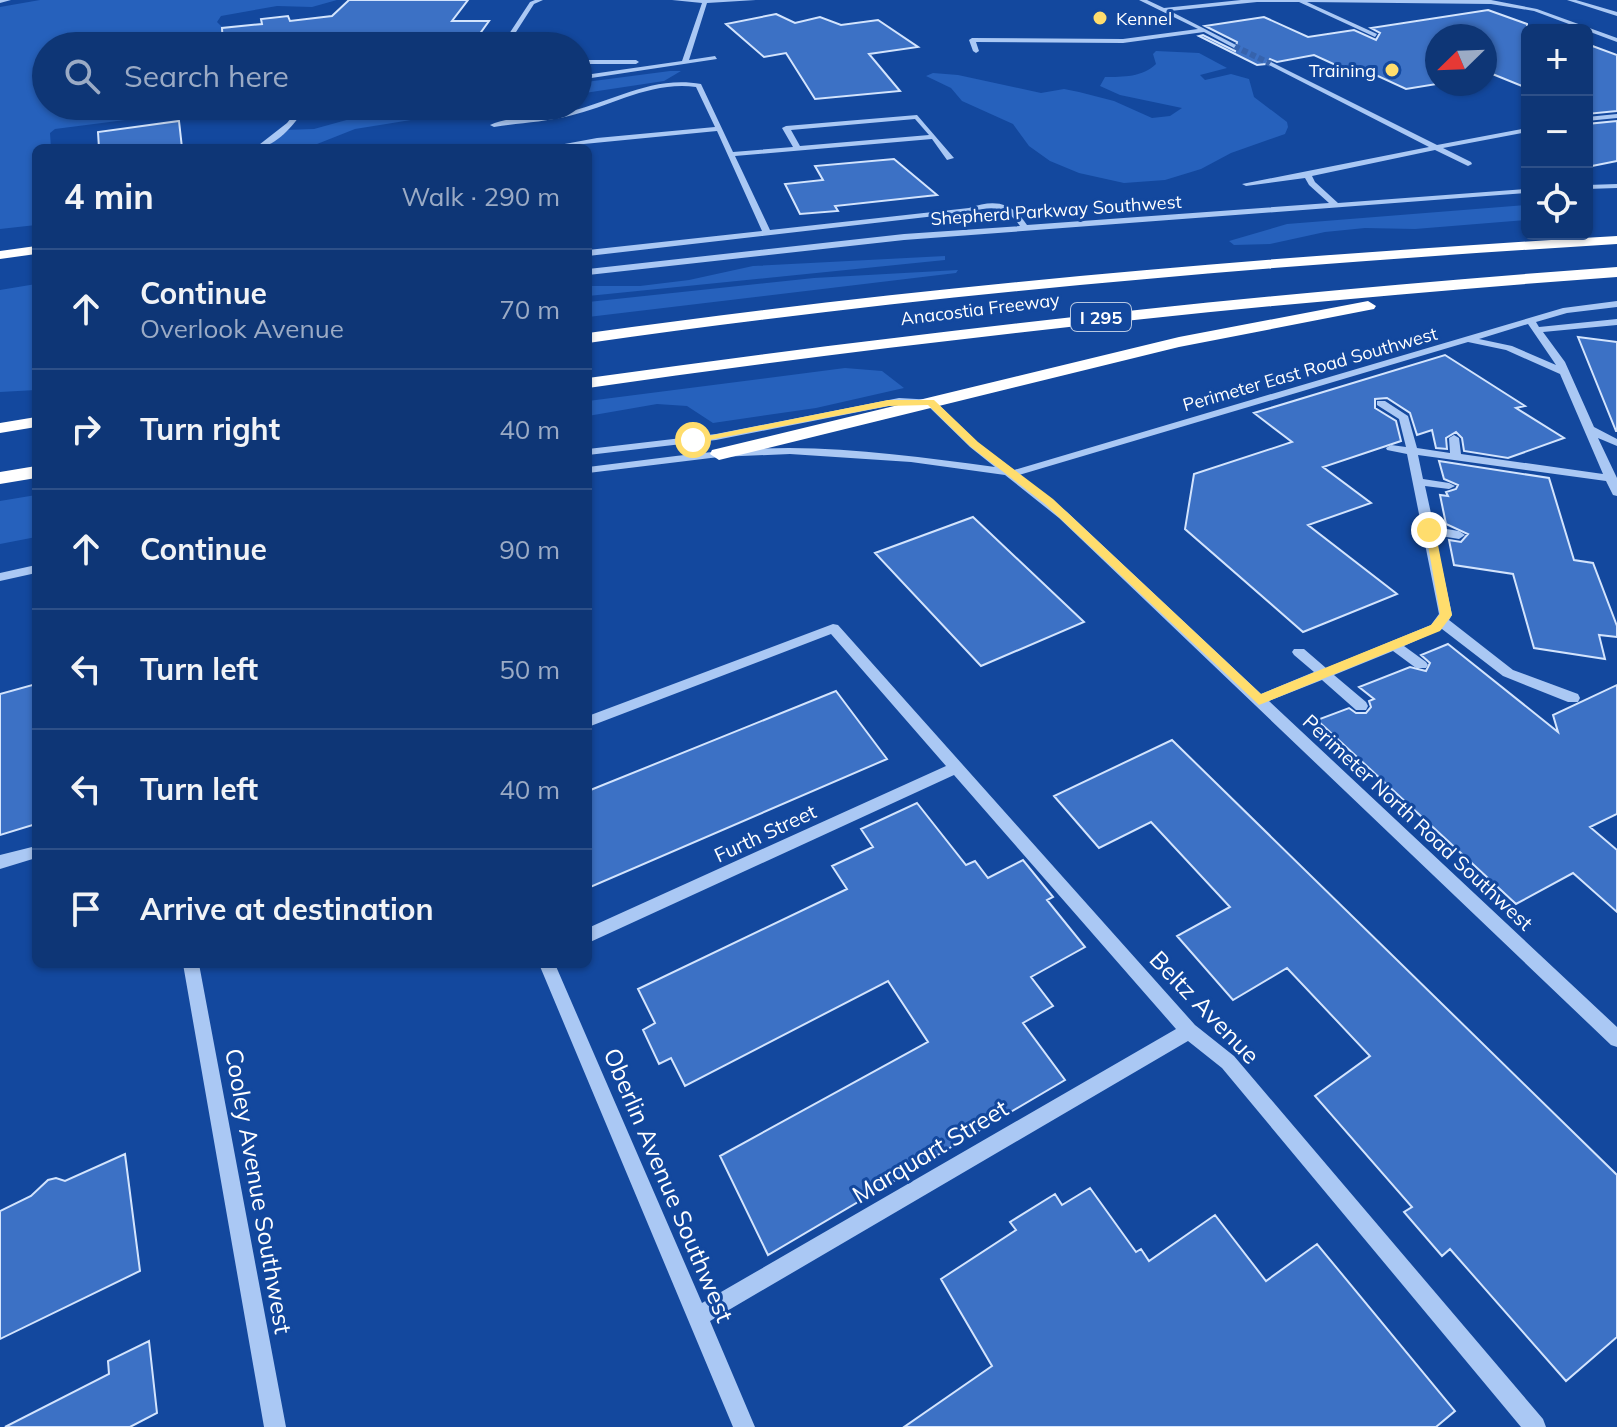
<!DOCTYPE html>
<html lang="en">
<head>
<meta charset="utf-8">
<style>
	:root { --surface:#0e3676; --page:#1c417e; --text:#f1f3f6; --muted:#9babc5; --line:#2e5088 }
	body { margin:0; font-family:Mulish,sans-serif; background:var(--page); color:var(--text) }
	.controls { position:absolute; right:24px; top:24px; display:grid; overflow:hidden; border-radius:12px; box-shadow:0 2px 6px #0004 }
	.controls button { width:72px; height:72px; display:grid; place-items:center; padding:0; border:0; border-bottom:2px solid var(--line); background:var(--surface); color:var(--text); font:40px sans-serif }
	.compass { position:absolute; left:1425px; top:24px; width:72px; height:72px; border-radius:50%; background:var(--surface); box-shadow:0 2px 6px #0004; rotate:247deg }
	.stop { position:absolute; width:24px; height:24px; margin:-18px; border:6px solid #ffdd6d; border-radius:50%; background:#fff }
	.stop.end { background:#ffdd6d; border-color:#fff; box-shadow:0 2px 8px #0008 }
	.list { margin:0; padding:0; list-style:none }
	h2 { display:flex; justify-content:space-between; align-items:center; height:104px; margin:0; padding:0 32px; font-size:34px }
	h2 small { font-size:26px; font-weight:400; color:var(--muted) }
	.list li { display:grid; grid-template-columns:52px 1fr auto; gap:24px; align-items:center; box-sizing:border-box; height:120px; padding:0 32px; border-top:2px solid var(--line) }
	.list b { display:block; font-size:30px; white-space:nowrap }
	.list p { margin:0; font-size:26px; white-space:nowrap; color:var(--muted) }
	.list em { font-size:26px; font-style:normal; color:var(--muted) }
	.icon { flex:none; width:44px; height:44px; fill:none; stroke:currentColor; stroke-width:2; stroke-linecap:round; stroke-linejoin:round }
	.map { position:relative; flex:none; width:1617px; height:1427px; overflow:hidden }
	.search { position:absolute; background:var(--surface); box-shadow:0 2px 6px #0004; left:32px; top:32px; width:560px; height:88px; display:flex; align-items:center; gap:20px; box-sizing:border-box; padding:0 28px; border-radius:44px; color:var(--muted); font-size:30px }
	.panel { position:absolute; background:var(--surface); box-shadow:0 2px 6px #0004; left:32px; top:144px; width:560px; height:824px; border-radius:12px }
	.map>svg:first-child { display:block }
</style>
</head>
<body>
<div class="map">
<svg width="1617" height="1427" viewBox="0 0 1617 1427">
	<rect width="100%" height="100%" fill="#13489e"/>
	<path fill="#2661bc" d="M40,0H337L312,7L277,6L221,16L217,22L225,30L229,46H46V106H234L55,129L50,133L51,148H36V225L0,229V7Z
		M1156,51L1199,53L1227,68L1200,75L1205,80L1231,74L1249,79L1254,97L1287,122L1288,127L1285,134L1231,153L1201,169L1165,180L1124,183L1079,173L1050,161L1029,146L1013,124L962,101L951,88L926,76L933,73L958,75L1041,93L1064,89L1079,92L1114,101L1152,118L1170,116L1182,108L1120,95L1100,86L1105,77C1123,77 1143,77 1156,64L1153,54Z
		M670,71H681L664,81L578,94V83Z
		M423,106H498L355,129L307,148H256L283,135L284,130L314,129L361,116Z
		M1527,205V220L1415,229L1365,228L1325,232L1270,244L1234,245L1229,241L1287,224Z
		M945,256V260L588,296V286H640L689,280L753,266Z
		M958,270L956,273L588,317V302L814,278Z
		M36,284V390L0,392V290Z
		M845,368L882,371L904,388L816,408L713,423L687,406L657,404L588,416V401Z
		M36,495V537L0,544V501Z"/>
	<path fill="#3c71c5" stroke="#d3e4fd" stroke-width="2" d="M349,0H468L452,21H489L471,46H223L222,28L262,24L261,19L288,16L290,21L332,16Z
		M1488,10L1527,24V88L1485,71V36H1437V84L1406,89L1378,76L1364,78L1314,55L1277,62L1270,59L1266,64L1257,65L1199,36L1203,35L1235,51L1237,42L1205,26L1264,17L1308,37L1354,30L1376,40L1380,33L1371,28Z
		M776,14L795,23L820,17L841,25L878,20L918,47L869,54L900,91L815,99L786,53L764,57L726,24Z
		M1587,44L1617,55V111L1587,114Z
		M179,121L182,148H99L98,132Z
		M1617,121V161L1587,167V124Z
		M894,159L937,195L835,206L838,211L800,214L785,184L823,180L815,166Z
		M1578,337L1617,342V431H1616Z
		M1445,355L1525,406L1516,408L1564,438L1508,458L1464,451L1462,438L1456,432L1446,438L1447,449L1436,448L1432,430L1417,435L1410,413L1387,398L1375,399V408L1396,421L1401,441L1323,467L1371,503L1308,525L1397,594L1303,632L1185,529L1194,474L1292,442L1254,413Z
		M1439,461L1549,478L1574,560L1593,563L1617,626V637L1599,635L1605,659L1534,648L1513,574L1454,565L1449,540L1461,542L1468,534L1446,524L1440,495L1448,496L1446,492L1456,489L1458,485L1444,479Z
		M973,517L1084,622L981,666L875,553Z
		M1448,644L1558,732L1553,715L1617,685V814L1590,827L1617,850V912L1573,873L1516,904L1317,720L1349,708L1356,713H1366L1371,707L1369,701L1374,699L1359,687L1410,667L1426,671L1430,663L1421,655Z
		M36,684V824L0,835V694Z
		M836,691L887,759L588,888V791Z
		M1172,740L1617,1175V1337L1566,1381L1450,1249L1442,1256L1404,1212L1412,1207L1315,1096L1370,1056L1287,968L1233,1000L1177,936L1230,907L1151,822L1099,848L1054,796Z
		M917,803L966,865L975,861L988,878L1023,860L1053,897L1047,900L1085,947L1031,977L1053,1006L1023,1023L1065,1080L768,1255L720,1156L928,1042L888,981L685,1086L671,1058L659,1064L643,1030L655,1023L638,989L847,889L832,866L873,847L861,829Z
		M125,1154L140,1271L0,1339V1211L31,1196L48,1180L56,1178L65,1181Z
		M1090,1188L1136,1252L1141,1249L1149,1261L1215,1215L1266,1281L1317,1244L1455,1411L1436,1427H904L992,1366L941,1279L1016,1230L1010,1222L1055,1194L1062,1205Z
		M149,1341L157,1413L130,1427H5L109,1374L108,1361Z"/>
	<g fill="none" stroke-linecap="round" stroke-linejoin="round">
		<path stroke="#3663ad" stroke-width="6" stroke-dasharray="6 3" stroke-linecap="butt" d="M1234,46L1271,64"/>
		<path fill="#aac8f4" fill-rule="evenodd" d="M0,0H11L0,3Z
			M535,0H543L534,4L507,46H501L530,2Z
			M672,0H756L707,3L689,60L715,56L717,59L578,80V76L682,61L702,3Z
			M1139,0H1147L1164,8L1241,0H1491L1537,9L1617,38V42L1534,11L1491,4L1307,2L1377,34L1375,37L1299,2H1257L1170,11L1236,45L1234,48L1204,32L1123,43L976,42L979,51L976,53L973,51L969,40L972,38L1123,39L1198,29Z
			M1567,0H1576L1617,12V16Z
			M578,60H636L639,62L636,64H578Z
			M1271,62L1437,145L1527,128V132L1443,148L1471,162L1472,164L1468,166L1435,150L1312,176L1315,182L1338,203L1527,189V193L904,240L588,275V269L904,234L1020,226C1005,205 992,206 970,212L588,256V250L762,231L717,131L543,148L597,138L715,127L696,87C650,81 613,106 569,116C544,122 519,123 494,127L490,125C511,116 540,117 563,113C611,103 651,75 701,84L733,152L793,147L782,128L786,126L917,115L954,158L947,160L932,139L735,156L770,230L969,208C995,199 1012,202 1027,225L1329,203L1309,185L1305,178L1246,186L1242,184L1429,147L1269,65ZM915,119L929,135L800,146L791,130Z
			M284,106L317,113L384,106L331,116L300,115C291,129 273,148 255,148L287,123L295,113Z
			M1617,114V118L1587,121V117Z
			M1617,184V188L1587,189V185Z
			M1617,301V307L1567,313L1536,322L1539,327L1617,319V325L1543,332L1565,362L1594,427L1617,439V446L1598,438L1617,478V496L1613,495L1606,481L1418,455L1423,479L1449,483L1455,486L1449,489L1425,486L1434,527L1459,531L1465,535L1459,539L1435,535L1452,615L1449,620L1513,670L1578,694L1580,698L1578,702H1568L1503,676L1442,629L1404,646L1426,662L1428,665L1426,668H1416L1393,651L1334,675L1366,702L1368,706L1366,710H1356L1322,680L1269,701L1617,1027V1047L1611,1045L1059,518L1005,475L911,462L790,454L719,457L588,473V467C655,459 721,448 789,448C857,448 927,458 995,467L970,447L927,405L899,404L716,440L588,455V449L716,434L899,398L934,400L978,443L1014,470L1563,308ZM1528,324L1556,365L1512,346L1479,339ZM1468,342L1506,350L1560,374L1603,474L1461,454L1459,438L1454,435L1449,438L1450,453L1417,448L1408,416L1385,401H1377V405L1399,419L1406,447L1391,445L1386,448L1387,450L1407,454L1439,614L1431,625L1326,668L1304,649H1294L1292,652L1294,655L1314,672L1261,694L1067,512L1019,475Z
			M36,565V573L0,581V573Z
			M833,624L838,625L1195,1025L1234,1056L1543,1419L1546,1427H1521L1222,1068L1188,1041L710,1321L755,1427H733L539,964H555L702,1303L1176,1029L954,775L588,943V928L946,766L831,634L588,727V716Z
			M36,846V858L0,869V855Z
			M183,964H199L286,1427H264Z"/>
		<path fill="#fff" fill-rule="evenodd" d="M1617,236V244C1273,265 929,294 588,343V333C929,285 1273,256 1617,236Z
			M36,246V254L0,259V251Z
			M1617,267V277C1272,302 930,339 588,388V378C930,330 1273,292 1617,267Z
			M1368,301L1376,306L1374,309L1179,347L719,460L710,454L712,450L1179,337Z
			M36,417V427L0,433V423Z
			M36,466V478L0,484V472Z"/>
	</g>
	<path fill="#ffdd6d" d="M888,400H934L978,442L1053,499L1261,694L1431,625L1440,614L1425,528L1435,530L1452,615L1440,631L1259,705L1045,504L971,447L928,405L888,406L693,443L688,440Z"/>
	<g fill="#ffdd6d" stroke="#13489e" stroke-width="3">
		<circle cx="1100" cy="18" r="8"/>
		<circle cx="1392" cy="70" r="8"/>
	</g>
	<g text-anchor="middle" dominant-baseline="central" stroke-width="6" stroke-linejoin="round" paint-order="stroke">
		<g font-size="18" fill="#fff" stroke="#13489e" text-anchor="start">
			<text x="1116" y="18">Kennel</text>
			<text x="1376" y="70" text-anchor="end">Training</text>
		</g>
		<g font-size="18" fill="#fff" stroke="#13489e">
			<text transform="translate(1056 210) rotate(-4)">Shepherd Parkway Southwest</text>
			<text transform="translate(980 309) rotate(-7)">Anacostia Freeway</text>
			<text transform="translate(1310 369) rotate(-16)">Perimeter East Road Southwest</text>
		</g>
		<rect fill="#13489e" stroke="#b8c8e2" stroke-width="2" x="1071" y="303" width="60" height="28" rx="6"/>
		<g font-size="18" font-weight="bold" fill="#fff">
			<text x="1101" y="317">I 295</text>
		</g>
		<g font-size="20" fill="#fff" stroke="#13489e">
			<text transform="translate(1418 822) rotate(43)">Perimeter North Road Southwest</text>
			<text transform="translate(765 833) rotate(-25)">Furth Street</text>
		</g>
		<g font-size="24" fill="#fff" stroke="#13489e">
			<text transform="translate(1205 1007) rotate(46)">Beltz Avenue</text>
			<text transform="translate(930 1151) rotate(-31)">Marquart Street</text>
			<text transform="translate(669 1185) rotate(67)">Oberlin Avenue Southwest</text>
			<text transform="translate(259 1191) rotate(80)">Cooley Avenue Southwest</text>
		</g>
	</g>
</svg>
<div class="controls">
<button>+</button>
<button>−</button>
<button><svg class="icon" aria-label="locate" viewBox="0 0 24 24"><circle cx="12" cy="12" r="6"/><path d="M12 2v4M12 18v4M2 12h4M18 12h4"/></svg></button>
</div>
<svg class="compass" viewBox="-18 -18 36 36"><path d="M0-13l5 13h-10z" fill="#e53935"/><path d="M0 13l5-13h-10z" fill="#9babc5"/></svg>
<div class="stop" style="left:693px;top:440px"></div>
<div class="stop end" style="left:1429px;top:530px"></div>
<div class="search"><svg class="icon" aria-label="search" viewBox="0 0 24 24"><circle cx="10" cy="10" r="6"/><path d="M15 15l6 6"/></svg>Search here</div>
<section class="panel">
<h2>4 min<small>Walk · 290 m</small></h2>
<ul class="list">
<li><svg class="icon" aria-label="ahead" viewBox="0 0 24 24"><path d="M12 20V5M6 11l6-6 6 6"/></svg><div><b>Continue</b><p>Overlook Avenue</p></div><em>70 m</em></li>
<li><svg class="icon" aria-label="right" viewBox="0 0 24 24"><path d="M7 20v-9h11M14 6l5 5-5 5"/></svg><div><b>Turn right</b></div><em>40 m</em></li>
<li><svg class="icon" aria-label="ahead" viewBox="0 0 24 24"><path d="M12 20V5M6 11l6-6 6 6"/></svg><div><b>Continue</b></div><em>90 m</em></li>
<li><svg class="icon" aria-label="left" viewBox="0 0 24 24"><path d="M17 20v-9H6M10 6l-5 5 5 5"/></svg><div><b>Turn left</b></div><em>50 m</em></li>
<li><svg class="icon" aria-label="left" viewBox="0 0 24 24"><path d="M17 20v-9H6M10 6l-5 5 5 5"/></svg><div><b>Turn left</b></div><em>40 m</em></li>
<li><svg class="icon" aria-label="arrive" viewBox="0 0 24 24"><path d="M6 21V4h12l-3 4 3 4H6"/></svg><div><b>Arrive at destination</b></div></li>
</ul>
</section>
</div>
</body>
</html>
